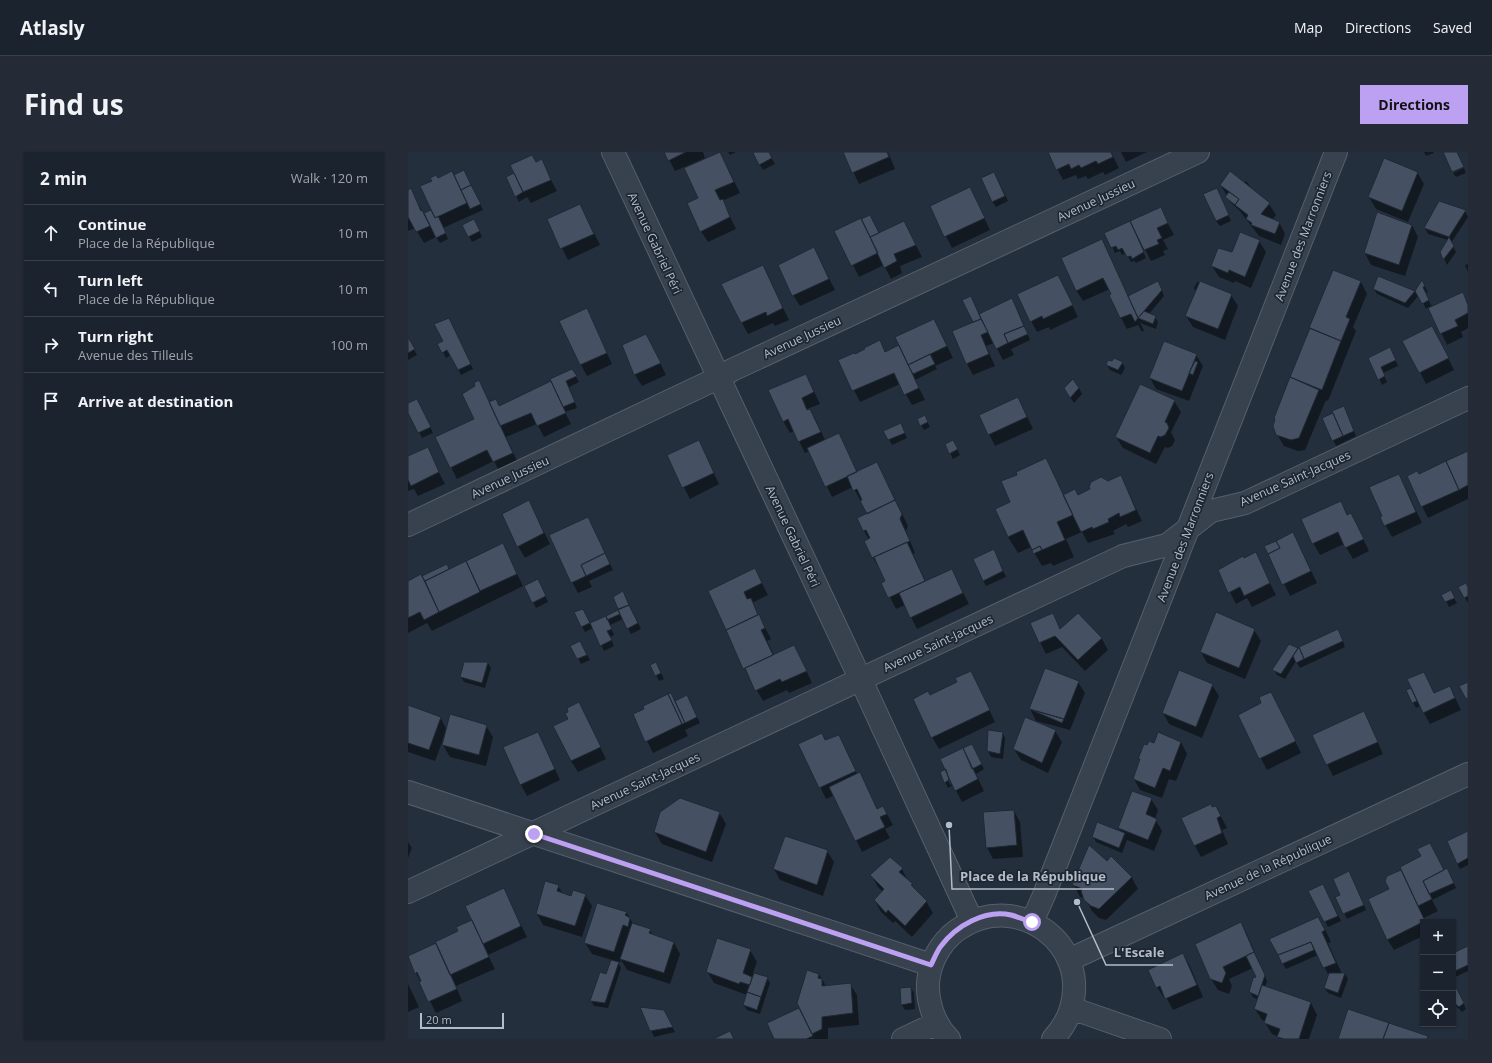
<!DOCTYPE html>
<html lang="en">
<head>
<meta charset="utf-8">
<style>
	:root { --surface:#1b232e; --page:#242b36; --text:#f1f3f6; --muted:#a0a4aa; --line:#39404a; --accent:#bca0f2 }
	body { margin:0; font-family:"Open Sans",sans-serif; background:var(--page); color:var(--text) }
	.controls { position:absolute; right:12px; bottom:12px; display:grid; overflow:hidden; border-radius:0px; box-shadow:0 1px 3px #0004 }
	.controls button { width:36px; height:36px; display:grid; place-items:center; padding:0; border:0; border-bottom:1px solid var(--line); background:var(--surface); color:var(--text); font:20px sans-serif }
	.scale { position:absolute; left:12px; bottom:10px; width:84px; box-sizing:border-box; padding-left:4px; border:2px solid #b4bcc9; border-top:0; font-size:11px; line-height:14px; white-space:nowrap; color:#b4bcc9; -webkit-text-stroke:3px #1d2633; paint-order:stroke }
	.stop { position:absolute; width:12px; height:12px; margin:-9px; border:3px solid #bca0f2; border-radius:50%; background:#fff }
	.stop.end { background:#bca0f2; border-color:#fff; box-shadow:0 1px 4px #0008 }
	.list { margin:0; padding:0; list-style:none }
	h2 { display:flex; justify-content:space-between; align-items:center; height:52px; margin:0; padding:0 16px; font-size:17px }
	h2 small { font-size:13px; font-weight:400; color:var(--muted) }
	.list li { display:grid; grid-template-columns:26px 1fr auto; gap:12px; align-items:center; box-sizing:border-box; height:56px; padding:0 16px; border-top:1px solid var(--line) }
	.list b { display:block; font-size:15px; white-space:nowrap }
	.list p { margin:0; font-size:13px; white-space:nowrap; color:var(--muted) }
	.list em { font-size:13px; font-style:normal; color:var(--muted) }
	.icon { flex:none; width:22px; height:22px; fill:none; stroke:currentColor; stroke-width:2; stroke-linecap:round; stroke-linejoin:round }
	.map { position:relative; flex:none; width:1060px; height:887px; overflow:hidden; border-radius:0px }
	header { display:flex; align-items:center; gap:24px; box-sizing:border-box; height:56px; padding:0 20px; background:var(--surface); border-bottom:1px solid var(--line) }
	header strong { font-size:19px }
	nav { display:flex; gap:22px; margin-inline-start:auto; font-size:14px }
	.intro { display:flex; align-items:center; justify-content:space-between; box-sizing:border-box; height:96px; padding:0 24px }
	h1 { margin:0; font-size:28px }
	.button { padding:10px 18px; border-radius:0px; background:var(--accent); color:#111; font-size:14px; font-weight:700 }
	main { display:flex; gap:24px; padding:0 24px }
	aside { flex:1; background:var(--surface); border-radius:0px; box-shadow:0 1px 3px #0004 }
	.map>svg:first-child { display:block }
</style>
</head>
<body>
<header>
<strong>Atlasly</strong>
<nav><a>Map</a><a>Directions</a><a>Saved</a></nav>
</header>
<div class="intro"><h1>Find us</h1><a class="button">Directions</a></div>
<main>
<aside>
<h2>2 min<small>Walk · 120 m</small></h2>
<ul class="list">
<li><svg class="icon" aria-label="ahead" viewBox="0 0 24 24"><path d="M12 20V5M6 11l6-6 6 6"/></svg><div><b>Continue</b><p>Place de la République</p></div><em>10 m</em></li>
<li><svg class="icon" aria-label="left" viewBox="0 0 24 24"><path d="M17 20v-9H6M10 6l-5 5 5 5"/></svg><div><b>Turn left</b><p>Place de la République</p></div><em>10 m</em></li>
<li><svg class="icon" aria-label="right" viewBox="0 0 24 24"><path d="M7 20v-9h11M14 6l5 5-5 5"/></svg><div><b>Turn right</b><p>Avenue des Tilleuls</p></div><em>100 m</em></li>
<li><svg class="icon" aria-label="arrive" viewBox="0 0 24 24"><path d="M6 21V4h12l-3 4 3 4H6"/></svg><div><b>Arrive at destination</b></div></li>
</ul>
</aside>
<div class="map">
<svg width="1060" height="887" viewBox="0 0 1060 887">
	<rect width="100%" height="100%" fill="#242f3e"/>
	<path fill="#0007" fill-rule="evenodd" d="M257,0H295L297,6L267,19Z
		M320,0H328L322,3Z
		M350,0H360L367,12L355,18L352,13Z
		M436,0H480L487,17L451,32Z
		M641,0H703L711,16L697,23L695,20L680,27L678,24L670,27L668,23L655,28Z
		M713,0H739L718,10Z
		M1016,0H1025L1026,1L1018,4Z
		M312,1L332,41L314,49L328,77L300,90L293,79L291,46Z
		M133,9L149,39L123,51L119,45L111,50L108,44L128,11Z
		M1056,16L1058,21L1048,25L1045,21Z
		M56,19L75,58L35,76L40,87L32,91L28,85L16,91L7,76L0,79V39L2,38L16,62L24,58L30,28L46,24Z
		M1009,20L1016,32L1000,70L968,57L961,45Z
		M589,26L600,49L588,55L584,49Z
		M838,29L845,38L861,52L868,63L864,68L871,70L877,82L873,93L851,84L831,58L822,50L813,33L839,34L837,30Z
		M562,36L582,78L544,96L523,55Z
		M811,42L823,69L812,74L808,69Z
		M172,53L192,93L160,108L140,68Z
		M752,56L766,83L755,88L760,97L755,99L757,103L743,109L726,75H723L738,106L728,111L726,109L723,110L718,101L714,103L712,99L707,101L698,81Z
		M1057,59L1060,65L1043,91L1048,100L1039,113L1033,100L1040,88L1020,82L1017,76Z
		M496,70L514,105L492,114L494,121L483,127L476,113L451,125L428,79L471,82Z
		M69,73L74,85L64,90L61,84Z
		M1004,73L1010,85L997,124L963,113L957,101Z
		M694,88L720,145L753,136L756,144L741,162L747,165L750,170L748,177L732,171L736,178L734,180L730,173L719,177L713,166L702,137L675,149L668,138Z
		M851,89L858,100L843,136L827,129L826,131L811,125L804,114L824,102Z
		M406,96L427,138L392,154L385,143Z
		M1060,112V120L1057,113Z
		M355,115L381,168L367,174L365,171L340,182L334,171Z
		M926,119L953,130L959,142L945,175L948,179L920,249L918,248L897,298L890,299L876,294L869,282L867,266Z
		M650,124L670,165L642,178L641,175L629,180L623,169Z
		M970,125L1007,140L1014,130L1020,140L1017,141L1024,155L1054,141L1060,151V176L1053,180L1055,185L1039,193L1021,155L1018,157L1011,143L1000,156L969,142L966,137Z
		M789,130L823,143L830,154L817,188L785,175L778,164L788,140L786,136Z
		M555,148L571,163L603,148L610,159L622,188L603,197L606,203L595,208L586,191L578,194L587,214L565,223L559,212L545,180L566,171Z
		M178,157L204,212L179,224L173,213Z
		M41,167L65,217L53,223L43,203L38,206L31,192L36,189Z
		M526,168L545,206L527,214L529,217L507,228L517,248L504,253L492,232L452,250L431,208L446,204L471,190L478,201L493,194Z
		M1030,186L1046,218L1018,232L1012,220Z
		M0,187L9,203L0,208Z
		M215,194L244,195L258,223L234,234L227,223Z
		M985,202L990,214L975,221L979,230L974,233L962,207Z
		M788,203L795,214L781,249L748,237L742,226Z
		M714,210L717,216L713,223L702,218L699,213Z
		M164,218L171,230L161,235L169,256L157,260L163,272L136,285L129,272L98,285L111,313L92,321L86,309L49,327L43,315L67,268L69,235L71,230L82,251L91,255L144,230Z
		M398,223L412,252L399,257L400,259L402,258L409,270L417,288L430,282L450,321L469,311L500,374L498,379L507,401L505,402L518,430L543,418L561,452L509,477L497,453L488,457L475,431L478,430L472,417L465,406L458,389L461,388L456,379L460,362L445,335L424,345L402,299L397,301L386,279L382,281L375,269Z
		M671,236L674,242L666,251L660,242Z
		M610,246L625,277L587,294L581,282Z
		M766,249L773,260L763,280L767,288L764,294L760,296L757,295L748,312L715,296L708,285Z
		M0,252L12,253L25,281L14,286L0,259Z
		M936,255L948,284L928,294L915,267Z
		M517,265L522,275L516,278L513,273Z
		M495,277L499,286L484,293L477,279Z
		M290,289L311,332L282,347L260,304Z
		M548,295L552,303L545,307L542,301Z
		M19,297L37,332L10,344L6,337L0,339V305Z
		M1060,300V347L1020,366L1014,354L1011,323Z
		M638,308L656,343L670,344L713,325L734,369L720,375L718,372L705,379L707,382L680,391L674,380L658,387L666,405L645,414L643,411L634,414L623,395L610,401L600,385L603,350L611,323Z
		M991,323L1014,371L984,385L973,365L975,364Z
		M121,350L142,392L117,406L110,394Z
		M932,350L940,364L949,374L961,399L945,407L936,392L912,403L905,391Z
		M186,378L205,418L181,429L184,435L170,441L164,430Z
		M885,381L909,431L882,444L861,401Z
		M95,393L115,434L24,479L19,471L0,481V430L14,426L39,413L42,418Z
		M847,402L868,443L844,455L839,446L828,452L811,419Z
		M588,404L598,425L578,434L575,428Z
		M347,418L360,443L344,451L363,487L359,489L366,503L392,505L404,531L381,541L379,538L355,549L336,516L301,439Z
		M133,434L140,450L128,456L118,435Z
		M1051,436L1060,437V451Z
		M1042,440L1049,451L1041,455L1035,443Z
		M206,445L218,446L233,477L223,482L215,467L202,473L206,483L202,485L206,494L196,499L185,476L177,480L167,461L178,463L182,472L212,458Z
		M644,462L653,478L670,463L694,487L700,498L677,519L654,495L638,502L632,490Z
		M846,478L853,489L837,527L799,511L793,500Z
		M933,484L937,495L892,516L888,509L877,527L869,523L866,518L881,493L890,497Z
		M172,490L182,508L173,512L164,494Z
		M80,511L83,516L77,536L56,530L53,525Z
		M248,511L256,527L251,529L248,523Z
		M638,517L670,530L677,541L662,578L628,569L622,557Z
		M1016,521L1027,542L1042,535L1053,558L1022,572L1012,554L1008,556L1005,550V541Z
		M569,532L587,570L531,597L524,585L522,544Z
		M804,533L811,544L794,586L761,572L755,561Z
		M863,541L893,601L859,618L831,564L854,552Z
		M278,544L292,571L277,578L280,584L245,601L226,563L267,550Z
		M171,552L198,607L170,620L163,609L161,567Z
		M0,554L32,565L39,578L78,574L85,585L78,614L42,605L35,593L37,586L36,585L27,609L0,600Z
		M956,560L962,572L975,602L925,624L905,584Z
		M647,579L654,590L640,621L613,608L606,597Z
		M594,580L597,586L595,607L583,605L580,599Z
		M414,582L418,589L437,595L449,622L451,621L458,632L469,658L475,655L485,673L477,677L482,686L454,700L427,643L418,647L392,592Z
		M773,590L779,602L768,629L761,627L754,646L732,638L726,627L733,609L731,606L739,595L746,592Z
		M136,593L152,628L119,644L113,633L97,596Z
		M567,599L576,617L568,622L576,639L554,650L545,633L540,636L533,621ZM539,623L542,627L544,632L542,633Z
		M743,647L750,658L747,667L754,679L746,699L719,688L714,701L688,690L685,685L714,681L711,676Z
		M808,655L819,676L814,678L820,692L793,705L787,694L804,656Z
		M606,659L612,670L615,705L585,707L579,695Z
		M311,660L318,672L304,710L254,692L247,680Z
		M1060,680V713L1052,717L1049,711Z
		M0,690L4,696L0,706Z
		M419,699L426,710L415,744L372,728L366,717Z
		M482,706L494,717L500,729L518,749L525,761L504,785L487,769L485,771L473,760L467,749L475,740L470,735L463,723Z
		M703,706L724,726L730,737L698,768L691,766L684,759L677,746L672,745L666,733L699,711Z
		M994,718L1036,719L1042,723L1048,736L1024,748L1030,759L1016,766L1018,770H1015V784L986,798L979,787L982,738L980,725Z
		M944,726L958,758L939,767L928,745L933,743Z
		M150,734L155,742L163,745L177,743L184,754L174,785L135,773L129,762Z
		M95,737L119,785L80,803L87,817L48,834L54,849L28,861L0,805L52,780L65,768Z
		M918,739L933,769L920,775L902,740Z
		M190,752L219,761L225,772L242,778L245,784L266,791L272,802L262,832L219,818L213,808L212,811L210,810L213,816L200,856L186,854L183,849L199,823L204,808L184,802L177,791Z
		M833,771L839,782L859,829L857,835L903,851L909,863L901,887H872L871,885L864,882L857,871L858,869L854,868L847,857L850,848L845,845L842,840L849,826L845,816L821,827L824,834L821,842L810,838L803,827Z
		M917,777L923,790L920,791L934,822H937L940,827L933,846L920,841L917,836L921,824L910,803L878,817L875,812Z
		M1060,795V819L1045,826V802Z
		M342,798L349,810L345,821L359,826L362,831L352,862L339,858L336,853L339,843L306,831L299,819Z
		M775,802L782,814L795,845L765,858L758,845L756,846L749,835Z
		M411,822L418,834L442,832L449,843L451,873L420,876V887H367L360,872L392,856Z
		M0,832L11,855L0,860Z
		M503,836L506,841L507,857L497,858L494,853Z
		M1051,842L1058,857L1054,860L1048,854L1045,849Z
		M234,856L259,865L267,880L246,885Z"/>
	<path fill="#455162" stroke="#1f2835" d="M256,0H278L260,9Z
		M312,0L326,30L307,38L312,48L315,47L322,65L292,80L279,51L290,46L276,16Z
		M347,0H361L364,6L351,13L345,1Z
		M435,0H479L481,5L444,21Z
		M640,0H703L705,5L690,12L688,9L673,16L671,13L663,17L661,12L648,18Z
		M1035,0H1049L1056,15L1044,20Z
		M124,3L128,10L134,7L143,28L115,40L102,13Z
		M976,6L1010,20L994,59L960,45Z
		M56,18L63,33L53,38L46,23Z
		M44,19L59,51L27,66L12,34L24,29L22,26L28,23L30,26Z
		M822,19L862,51L853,62L872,70L867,82L843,73L844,71L838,67L840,63L827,53L831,47L812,33Z
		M586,20L597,44L584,50L573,26Z
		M106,21L115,40L107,45L98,25Z
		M63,33L73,52L62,57L53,38Z
		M562,35L577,66L536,85L522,54Z
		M3,36L13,59L14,58L22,74L8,80L0,65V38Z
		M809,36L821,63L808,69L795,42Z
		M821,40L831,47L827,53L817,45Z
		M1031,49L1058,58L1041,85L1016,76Z
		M172,52L186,82L152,97L139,67Z
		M753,55L760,71L749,76L754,86L749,88L751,92L736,98L722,69Z
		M23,58L27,66L30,64L38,81L28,86L16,61Z
		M969,60L1004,73L991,113L956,101Z
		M462,63L471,81L462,85L453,67Z
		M453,66L470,101L443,114L426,79Z
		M66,67L72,79L60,85L54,73Z
		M496,69L508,93L486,102L489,109L476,116L462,85Z
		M722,69L736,100L724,107L723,104L719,105L714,96L710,98L708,94L703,96L696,81Z
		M832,80L852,88L837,125L821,118L820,121L803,114L810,96L824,100Z
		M1041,85L1046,94L1035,108L1032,100Z
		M694,87L730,166L727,170L723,162L712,166L701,143L703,142L695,126L668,139L653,106Z
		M406,95L421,127L384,144L370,113Z
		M355,113L375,156L359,164L358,160L333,171L313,132Z
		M925,118L953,129L938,165L942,167L933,189L901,176Z
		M650,123L665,153L635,167L634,164L622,170L609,142Z
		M970,124L1007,139L997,151L965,137Z
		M1014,128L1017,134L1015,135L1021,148L1014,152L1007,139Z
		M750,129L754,138L730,166L720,144Z
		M792,129L824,142L810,177L777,164Z
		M1055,140L1060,153V161L1047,168L1050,174L1032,182L1020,156Z
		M563,144L573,167L565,170L554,148Z
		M604,146L616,174L596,182L600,191L588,197L571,162Z
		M179,156L199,201L172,213L151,169Z
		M736,159L748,164L745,172L730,166Z
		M41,166L63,212L50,218L39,198L34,201L29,192L35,189L26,172Z
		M526,167L539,194L500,213L487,185Z
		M573,167L580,180L573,183L581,202L558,212L544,179Z
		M616,174L620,182L600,191L596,182Z
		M1024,174L1041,206L1011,221L994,189Z
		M902,176L933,189L914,238L882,225Z
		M238,182L253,211L226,223L214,193Z
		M0,185L7,197L0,201Z
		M472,188L477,200L491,193L511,236L496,243L486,221L444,239L430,208L446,201L447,202L457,197L456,196Z
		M756,189L789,202L774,239L741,226Z
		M982,195L988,208L973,215L977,224L970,228L960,206Z
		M522,202L527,212L505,222L500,213Z
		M706,206L715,210L710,218L698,213L700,208L704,209Z
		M787,209L790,210L785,223L781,221Z
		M164,217L169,224L158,229L167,250L155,255L142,227Z
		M398,222L406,240L394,246L399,258L402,257L413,280L390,290L380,267L375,270L360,238Z
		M882,225L911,238L891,286L883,288L868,283L865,274L867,267L866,266Z
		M665,227L671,236L662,246L656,236Z
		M71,228L105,301L85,310L79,298L42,316L27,285L66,267L54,242L67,234L66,231Z
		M143,229L158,261L129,274L123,261L92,274L81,250L88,247L91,254Z
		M732,232L767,248L757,270L759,271L761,276L757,283L753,285L750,284L742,301L707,285Z
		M610,245L619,265L580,283L571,263Z
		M9,247L23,275L10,281L0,261V251Z
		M936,254L946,279L935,284L924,259Z
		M925,261L935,284L924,289L914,266Z
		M517,263L520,270L512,274L509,267Z
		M493,271L497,281L480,288L475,279Z
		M431,281L449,320L417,335L399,296Z
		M291,288L306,321L274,336L259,303Z
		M545,288L550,297L541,302L537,292Z
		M20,295L31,320L3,334L0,328V304Z
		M1060,299V333L1051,338L1038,309Z
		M638,306L665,363L649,370L657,388L634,398L632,394L624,398L615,378L600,385L587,357L602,350L593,329L609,323L608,320Z
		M1038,309L1051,338L1013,355L999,324L1009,319L1011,322Z
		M469,310L487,348L459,362L452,349L454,348L449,337L445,339L439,324Z
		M991,322L1008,360L976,374L972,365L974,364L961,335Z
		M713,323L728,358L712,365L711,361L700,367L701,370L685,377L684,375L673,380L655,343L667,337L670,343L682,337L681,335L683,330L693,325L700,329Z
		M121,348L136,381L109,395L94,362Z
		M487,348L494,362L492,367L502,389L464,406L456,389L462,386L458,378L455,379L449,366Z
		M933,349L939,363L943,361L956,387L937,396L930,380L904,392L893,367Z
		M180,365L197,401L173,413L178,424L163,431L141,383Z
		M885,380L903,419L874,433L860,402L872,396L868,389Z
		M868,389L872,396L860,402L856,394Z
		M499,390L517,429L480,446L473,431L477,429L466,405Z
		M95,391L109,422L72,439L58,409Z
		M632,394L634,398L625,402L624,398Z
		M586,397L595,419L575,429L565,407Z
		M848,400L862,431L836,444L832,435L820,441L810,418L835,404L836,406Z
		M197,401L202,412L178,424L173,413Z
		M58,409L72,440L31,460L17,429Z
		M39,412L41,417L17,429L14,424Z
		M347,416L354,431L336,440L339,447L343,446L350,463L318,478L300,439Z
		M544,417L555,441L502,466L491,441Z
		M13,422L31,460L16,468L12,460L0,466V429Z
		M130,427L138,444L124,451L116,434Z
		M1058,431L1060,435V444L1056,446L1050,435Z
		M1043,438L1047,446L1037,450L1033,443Z
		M215,439L221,453L210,457L205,445Z
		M221,453L230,471L219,477L210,458Z
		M175,457L182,471L173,475L166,460Z
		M210,458L212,462L199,468L198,464Z
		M808,460L847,477L831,516L792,500Z
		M645,461L652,477L670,461L694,486L670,508L647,484L631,491L622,471Z
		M351,462L357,476L353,478L365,503L335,517L318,478Z
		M198,464L204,477L199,479L204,488L192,494L182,471Z
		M930,477L935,489L896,507L891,495Z
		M172,489L179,503L169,507L162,494Z
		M881,492L890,496L873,522L864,518Z
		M386,493L399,519L374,530L372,527L347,539L337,516Z
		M891,495L896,507L888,511L885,504Z
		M56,510H80L74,531L52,525Z
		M248,510L253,521L247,524L242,513Z
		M637,516L671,529L656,567L621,557Z
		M771,518L805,532L788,575L754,561Z
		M563,519L582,558L523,586L505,547L520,539L522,543L549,530L547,526Z
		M1016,520L1026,541L1042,534L1047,546L1015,561L999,527Z
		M1060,530V546L1058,547L1051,534Z
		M1003,536L1009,549L1004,551L998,538Z
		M863,540L888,589L851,607L830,563L853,551L851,545Z
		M263,541L277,571L274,572L260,542Z
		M260,542L274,572L237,590L225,562L236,557L235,554Z
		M279,543L289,565L277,571L267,549Z
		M171,550L193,595L163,609L145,574L160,567L157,561L160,560L159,556Z
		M0,553L33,565L21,598L0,591Z
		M621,557L656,567L654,571Z
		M956,559L970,590L918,613L904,583Z
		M42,562L79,573L71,603L34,593Z
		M617,565L648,578L634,611L605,597Z
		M580,578L595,580L592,602L579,599Z
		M130,580L147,617L112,633L95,595Z
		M750,580L773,590L762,619L755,616L747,636L725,627L732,607H730L736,592L739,593L741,589L746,591Z
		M414,581L417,588L431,583L448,619L411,636L390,592Z
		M564,592L574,612L564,617L555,596Z
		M555,596L570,627L547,639L532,607Z
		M538,617L541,628L536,631L532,620Z
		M452,620L469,657L475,654L479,662L472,665L477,675L447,689L421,635Z
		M724,639L744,646L738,662L749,667L740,688L710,676Z
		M272,646L312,660L298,700L246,680L252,660Z
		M803,652L804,655L808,654L813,664L809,666L814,681L786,694L773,666Z
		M606,658L609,693L578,696L575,660Z
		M689,670L717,681L711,696L684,685Z
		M1060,679V706L1049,712L1039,689Z
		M377,684L420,698L409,733L365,717Z
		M1022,691L1036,718L1015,729L1024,747L1010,754L992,715L1013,704L1009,697Z
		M681,693L699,709L703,704L724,725L691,757L683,754L676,748L673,739L675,737L664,733Z
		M482,705L495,716L491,720L505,732L503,733L519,749L497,774L480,758L478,761L466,748L476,737L462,723Z
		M1039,716L1046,731L1021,742L1015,729Z
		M993,718L1017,769L979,788L960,747L981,737L977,729L979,724Z
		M941,719L956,753L935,762L927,745L932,743L925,727Z
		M137,729L151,733L149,739L163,744L165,738L178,742L167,774L128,762Z
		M915,732L930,764L916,770L900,739Z
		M96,736L113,774L75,792L57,754Z
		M189,751L219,760L217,763L222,766L220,775L215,773L206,800L176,791Z
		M910,765L917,778L914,780L928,811L915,816L903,790L870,803L861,787Z
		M64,768L81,805L42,823L27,790L50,779L48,775Z
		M833,770L846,800L815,815L818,821L814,831L802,827L787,792Z
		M224,771L243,777L241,781L266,790L256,821L212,807Z
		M309,786L343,797L335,821L344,825L342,833L332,830L331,832L298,820Z
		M903,790L906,798L874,812L870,803Z
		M28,791L49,837L20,850L11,830L13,829L9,820L7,822L0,804Z
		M1060,794V813L1045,820V801Z
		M846,800L857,823L850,844L841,840L845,826L848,825L838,804Z
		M775,801L789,833L757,847L752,834L748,836L740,818Z
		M203,808L211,810L197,851L182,849L192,820L198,822Z
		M399,818L411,822L410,826L414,827V834L443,831L445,861L414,865V877L404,882L389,851Z
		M346,821L360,825L353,845L339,840Z
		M921,821H937L930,841L916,836Z
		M854,833L903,850L891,887H876L869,885L872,877L856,871L859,862L846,857Z
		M503,835L504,851L493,853L492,836Z
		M1048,835L1056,851L1051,855L1045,850V844Z
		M339,840L353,845L349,858L335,853Z
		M232,855L256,858L265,875L242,879Z
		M391,856L405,884L398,887H366L359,871Z
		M940,857L981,871L975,887H930Z
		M981,871L1020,884L1019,887H975Z
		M322,879L326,887H305Z"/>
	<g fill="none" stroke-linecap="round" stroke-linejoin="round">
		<g stroke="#565f6c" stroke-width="24">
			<path id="street" d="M205,0L458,539L564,769
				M0,373L310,226L324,218L790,0
				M0,640L523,813
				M0,740L715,404L759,393L803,359L837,351L1060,246
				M624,770L636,743L928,0
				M661,808L1060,622
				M663,856L752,887
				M495,887L529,871
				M541,887C525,871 517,845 521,823C525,803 537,785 554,775C610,740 682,791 663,856C660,868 653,878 645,887"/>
		</g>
		<use href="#street" stroke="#38414e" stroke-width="22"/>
	</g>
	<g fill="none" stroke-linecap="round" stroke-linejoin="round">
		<path stroke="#bca0f2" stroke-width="5" d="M126,682L523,813C526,807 529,799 533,794C548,774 577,757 603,763C610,765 617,768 624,770"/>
	</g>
	<g text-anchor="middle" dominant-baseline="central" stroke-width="3.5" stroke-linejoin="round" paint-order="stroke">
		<g font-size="12" fill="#b4bcc9" stroke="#1d2633">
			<text transform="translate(688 48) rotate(-25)">Avenue Jussieu</text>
			<text transform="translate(895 84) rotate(-69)">Avenue des Marronniers</text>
			<text transform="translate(247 91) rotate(65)">Avenue Gabriel Péri</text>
			<text transform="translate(394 185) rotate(-25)">Avenue Jussieu</text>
			<text transform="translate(102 325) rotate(-25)">Avenue Jussieu</text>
			<text transform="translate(887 326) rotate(-24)">Avenue Saint-Jacques</text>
			<text transform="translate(385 384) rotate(65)">Avenue Gabriel Péri</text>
			<text transform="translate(777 385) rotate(-69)">Avenue des Marronniers</text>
			<text transform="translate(530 491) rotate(-25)">Avenue Saint-Jacques</text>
			<text transform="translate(237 629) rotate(-25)">Avenue Saint-Jacques</text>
			<text transform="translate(860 715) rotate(-25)">Avenue de la République</text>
		</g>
	</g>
	<path fill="none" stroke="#b4bcc9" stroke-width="1.5" d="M541 673L544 737H706M669 750L698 813H765"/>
	<g fill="#b4bcc9" stroke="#1d2633" stroke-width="1.5">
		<circle cx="541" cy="673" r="4"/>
		<circle cx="669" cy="750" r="4"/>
	</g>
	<g font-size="13" text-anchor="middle" font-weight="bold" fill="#b4bcc9" stroke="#1d2633" stroke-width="3.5" stroke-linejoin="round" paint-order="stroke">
		<text x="625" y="729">Place de la République</text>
		<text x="731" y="805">L'Escale</text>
	</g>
</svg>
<div class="controls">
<button>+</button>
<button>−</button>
<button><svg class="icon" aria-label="locate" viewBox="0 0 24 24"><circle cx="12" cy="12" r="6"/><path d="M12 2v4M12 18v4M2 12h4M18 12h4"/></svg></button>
</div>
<div class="scale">20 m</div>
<div class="stop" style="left:624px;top:770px"></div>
<div class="stop end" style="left:126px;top:682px"></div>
</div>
</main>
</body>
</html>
